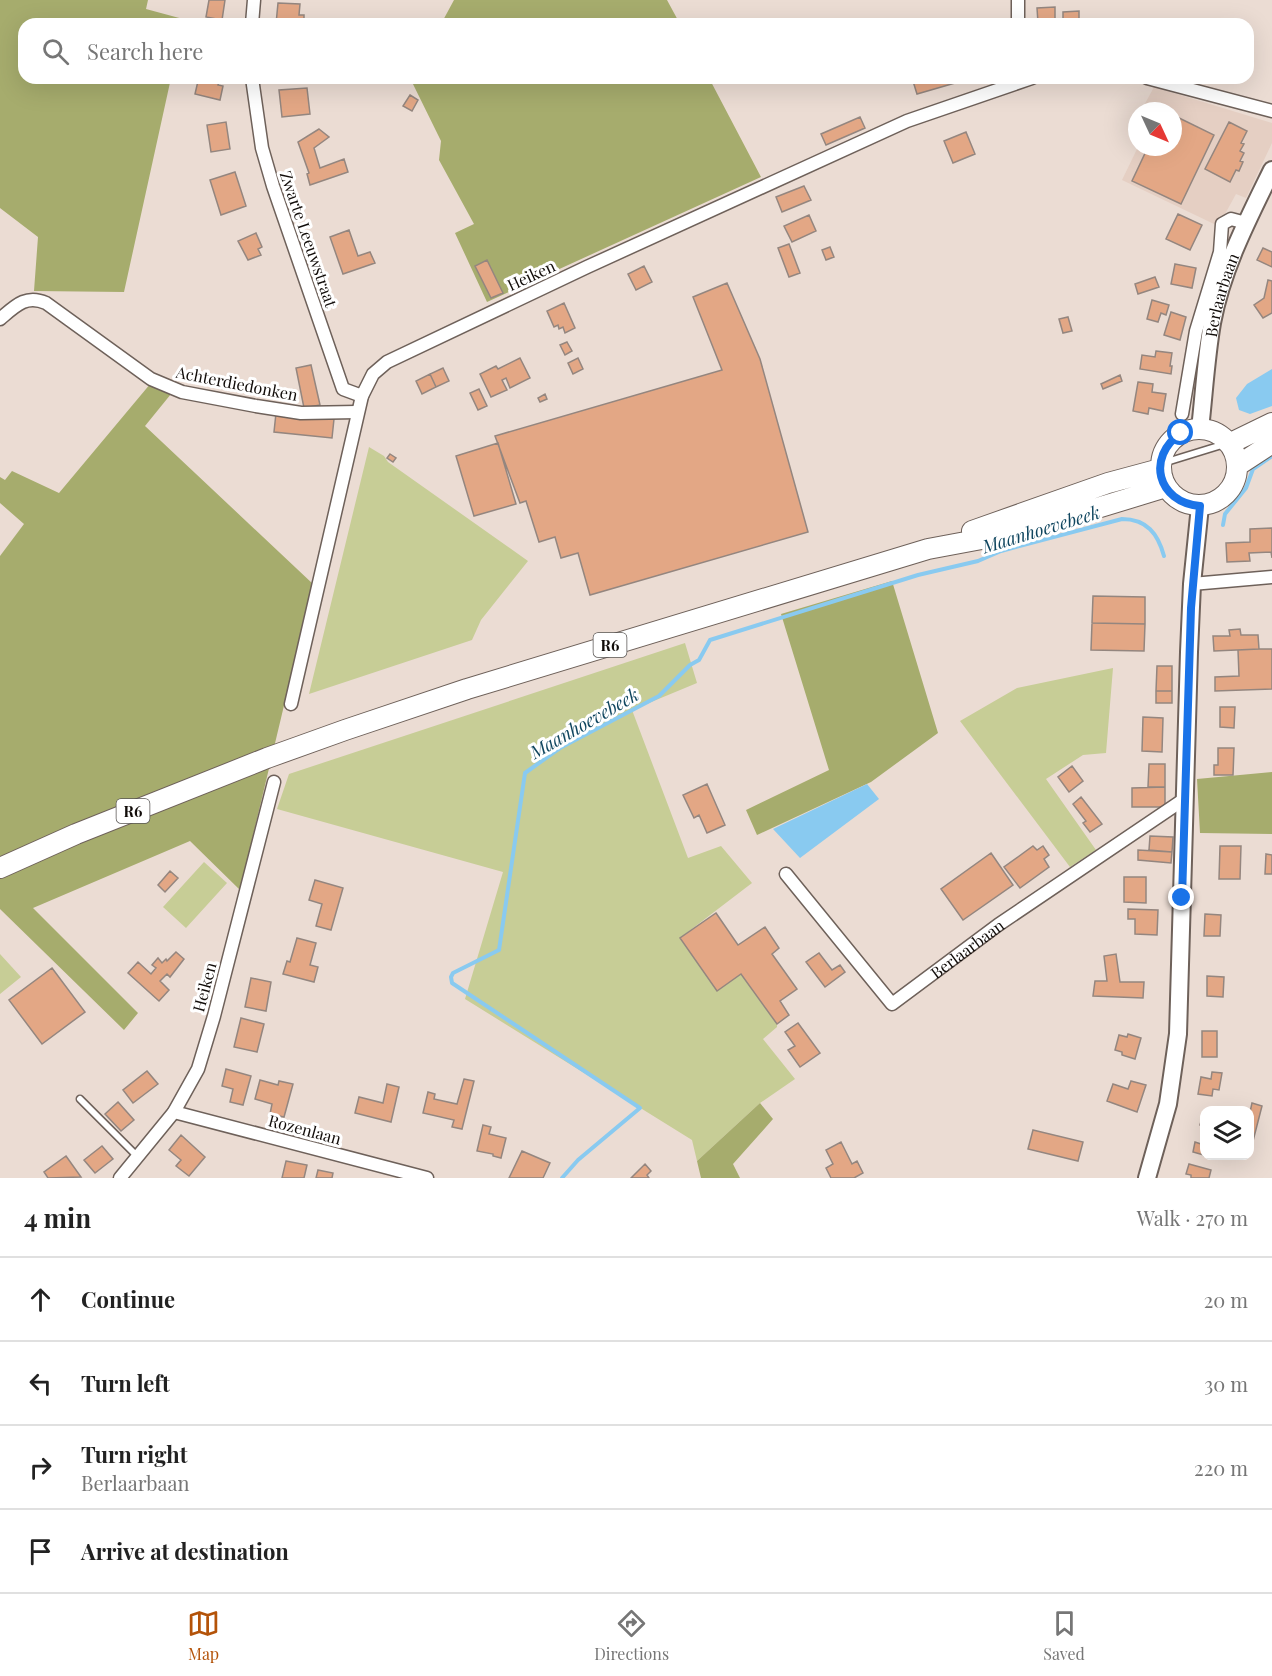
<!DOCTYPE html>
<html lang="en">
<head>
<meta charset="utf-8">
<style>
	:root { --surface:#fff; --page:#f6f6f6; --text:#222; --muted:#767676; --line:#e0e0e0; --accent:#b45309 }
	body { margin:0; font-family:"Playfair Display",serif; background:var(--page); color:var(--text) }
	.controls { position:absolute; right:18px; bottom:18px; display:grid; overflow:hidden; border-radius:12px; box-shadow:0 6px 24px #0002 }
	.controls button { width:54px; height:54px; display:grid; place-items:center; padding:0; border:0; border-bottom:2px solid var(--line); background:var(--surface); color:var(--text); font:30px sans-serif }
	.compass { position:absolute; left:1128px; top:102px; width:54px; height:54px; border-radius:50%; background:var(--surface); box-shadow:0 6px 24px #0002; rotate:134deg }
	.stop { position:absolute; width:18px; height:18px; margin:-14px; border:4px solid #1a73e8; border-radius:50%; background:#fff }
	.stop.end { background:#1a73e8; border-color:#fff; box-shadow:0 2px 6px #0008 }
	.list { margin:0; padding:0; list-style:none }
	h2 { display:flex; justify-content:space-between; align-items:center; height:78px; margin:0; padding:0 24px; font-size:26px }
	h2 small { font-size:20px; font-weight:400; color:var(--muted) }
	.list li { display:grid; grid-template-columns:39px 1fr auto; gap:18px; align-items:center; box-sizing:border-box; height:84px; padding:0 24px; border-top:2px solid var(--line) }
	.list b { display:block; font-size:22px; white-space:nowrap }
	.list p { margin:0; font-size:20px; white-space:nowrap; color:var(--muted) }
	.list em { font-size:20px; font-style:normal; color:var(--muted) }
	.icon { flex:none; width:33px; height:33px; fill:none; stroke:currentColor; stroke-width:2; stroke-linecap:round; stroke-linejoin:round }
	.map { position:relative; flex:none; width:1272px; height:1178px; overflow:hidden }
	.search { position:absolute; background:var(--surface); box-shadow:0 6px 24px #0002; left:18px; right:18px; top:18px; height:66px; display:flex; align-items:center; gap:15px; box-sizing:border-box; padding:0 21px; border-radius:18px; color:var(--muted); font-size:22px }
	.sheet { height:414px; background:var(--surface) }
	nav { display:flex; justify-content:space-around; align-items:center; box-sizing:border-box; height:84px; border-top:2px solid var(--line); background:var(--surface); font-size:16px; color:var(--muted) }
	nav a { display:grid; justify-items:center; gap:3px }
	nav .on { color:var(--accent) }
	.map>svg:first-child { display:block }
</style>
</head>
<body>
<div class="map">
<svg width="1272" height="1178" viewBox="0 0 1272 1178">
	<rect width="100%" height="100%" fill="#ebdcd3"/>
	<path fill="#e5cfc3" d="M1154,87L1272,123V143L1246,198L1236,194L1225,214L1219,217L1214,224L1122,180L1138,147H1173V111H1141Z"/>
	<path fill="#c7cd96" d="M369,447L384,456L388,462L528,561L481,620L472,640L309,694Z
		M685,643L697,683L632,710L688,858L721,846L752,883L680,938L717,990L741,974L777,1024V1027L763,1039L795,1079L760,1103L697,1161L692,1140L465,999L503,872L277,809L289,774Z
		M1113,668L1106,753L1083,755L1046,779L1096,850L1070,867L960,721L1017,688Z
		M204,862L227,883L186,928L163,907Z
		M0,954L21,977L0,994Z"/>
	<path fill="#a6ac6d" d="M0,0H148L146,9L183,19L182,24H24V78H171L124,292L34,291L38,237L0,208Z
		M454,0H667L680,24H441Z
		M410,78H709L761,177L487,302L455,233L474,224L439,160L441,141Z
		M151,383L171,394L145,426L313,584L240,890L190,841L33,908L138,1013L124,1030L0,909V556L24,524L0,503V477L5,480L12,471L59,493Z
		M892,581L938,733L871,782L757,835L746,810L829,770L781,614Z
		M1272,772V834L1200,833L1197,779Z
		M760,1103L773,1119L733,1164L740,1178H701L697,1161Z"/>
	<path fill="#89caf0" d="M1272,369V406L1250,414L1239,410L1236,398L1247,384Z
		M867,784L879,799L800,858L773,829Z"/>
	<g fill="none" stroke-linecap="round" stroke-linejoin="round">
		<path stroke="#89caf0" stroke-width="4" d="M1223,525L1225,514L1246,488L1253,469L1272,456
			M562,1178L578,1160L640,1108L452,983L451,977L453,973L499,950L525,773L560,748L659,696L690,665L699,660L710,640L918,575L978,561L1001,551L1122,519C1147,519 1158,534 1164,556"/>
	</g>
	<path fill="#e3a785" stroke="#94867f" stroke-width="1.5" d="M209,0H225L222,20L206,17Z
		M278,3L300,4L299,15H304V24H276Z
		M1055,7V23H1038L1037,8Z
		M1079,11V24H1063V12Z
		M204,78H220L218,85L223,86L220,100L195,94L198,81L203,83Z
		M276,78H297V80H276Z
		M912,78H961L962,81L917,94Z
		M307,88L310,114L282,117L279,90Z
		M410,95L418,100L412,111L403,106Z
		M1173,115L1214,135L1181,204L1132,181L1148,147H1173Z
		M860,117L865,128L826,145L821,134Z
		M226,122L230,149L211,152L207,125Z
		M1229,122L1247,131L1241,143L1244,144L1240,151L1244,153L1240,161L1243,162L1239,171L1236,170L1230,182L1205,169Z
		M319,129L329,137L314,148L320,168L344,159L348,172L310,185L307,174L309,173L298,142Z
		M966,132L975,154L953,163L944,141Z
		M235,172L246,206L221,215L210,180Z
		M804,186L811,200L782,212L776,197Z
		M1178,214L1202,225L1190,250L1166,239Z
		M809,215L816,231L792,242L784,226Z
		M349,230L358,256L370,252L375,263L343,274L330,237Z
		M256,233L262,247L258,249L261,255L248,260L238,241Z
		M789,244L800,273L789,277L778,248Z
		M830,247L834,257L826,260L822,250Z
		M1263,248L1272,252V267L1257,260Z
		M487,260L503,293L491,298L475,266Z
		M1175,264L1196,268L1192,288L1171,284Z
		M644,266L652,282L636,290L628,274Z
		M1155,277L1159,287L1138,294L1135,284Z
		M1268,280L1272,281V313L1263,318L1254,305L1264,298Z
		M727,283L760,359L808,532L590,595L578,553L561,558L555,537L539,542L526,501L520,503L495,436L722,370L693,297Z
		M1152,300L1169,305L1166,315L1161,313L1158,322L1147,319Z
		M564,303L575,328L565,333L563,327L559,329L558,325L554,327L547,311Z
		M1171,312L1186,317L1180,340L1164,335Z
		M1068,317L1072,331L1063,333L1059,319Z
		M567,342L572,351L565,355L560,345Z
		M1156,351L1172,353L1170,366H1172L1171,374L1140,369L1142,355L1155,357Z
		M520,358L530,378L510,388L506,378L502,380L507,390L491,397L480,374L496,366L498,369Z
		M578,358L583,369L573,374L568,363Z
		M311,365L320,405L304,408L296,368Z
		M443,368L449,381L436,387L430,374Z
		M430,374L436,387L422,394L416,381Z
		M1120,375L1122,381L1103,389L1101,384Z
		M1138,382L1153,384L1152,392L1166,394L1163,411L1149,408L1148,414L1133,411Z
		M479,389L487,406L478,410L470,393Z
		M545,394L547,399L540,402L538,398Z
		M276,413L334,419L332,438L274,432Z
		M498,443L516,504L474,516L456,456Z
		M390,454L396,458L393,462L387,458Z
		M1272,528V558L1271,552L1249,553L1250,561L1227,562L1226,543L1250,542V529Z
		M1093,596L1145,597V624L1092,623Z
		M1092,623L1145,624L1144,651L1091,650Z
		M1240,629L1241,635H1258L1259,649L1214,651L1213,636H1230L1229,630Z
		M1259,649H1272V689L1215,691V677L1239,676L1238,650Z
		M1157,666H1172V691H1156Z
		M1156,691H1172V703H1156Z
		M1220,707H1235L1234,728L1220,727Z
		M1143,717L1163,718L1162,752L1142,751Z
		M1218,748H1234L1233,775H1214V765H1218Z
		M1149,764H1165V787H1148Z
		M1072,766L1083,781L1069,792L1058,777Z
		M707,784L725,825L707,833L699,815L694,818L683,795Z
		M1165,787V807H1132V788Z
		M1081,797L1102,824L1090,832L1083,823L1086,821L1073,804Z
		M1150,836L1173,837L1172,852L1149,850Z
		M1033,846L1037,850L1043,846L1049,855L1044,859L1049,867L1020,888L1004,867Z
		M1220,846H1241L1240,879H1219Z
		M1138,850L1172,852L1171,863L1138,860Z
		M991,853L1013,885L963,920L941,889Z
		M1266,854L1272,855V874H1265Z
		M170,871L178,878L165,892L158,885Z
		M1124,877H1146V903L1124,902Z
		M315,880L343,888L331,930L316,926L322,904L309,900Z
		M1128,909L1158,910L1157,935L1135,934V919H1128Z
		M716,913L738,945L765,927L779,948L772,954L797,989L780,1001L789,1015L777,1024L741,974L717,991L680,938Z
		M1205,914L1221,915L1220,936H1204Z
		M297,938L316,943L310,965L318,967L314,982L283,974L287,961L290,962Z
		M176,952L184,959L170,977L167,974L160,981L169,990L159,1001L128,973L138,962L151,974L156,968L152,965L158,958L162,963L166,959L167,961Z
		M819,953L832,970L840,965L845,972L825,987L806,962Z
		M1116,954L1120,982H1144L1143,998L1093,996L1095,981H1107L1104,956Z
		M52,968L85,1012L42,1044L9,1000Z
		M1207,976L1224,977L1223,997L1207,996Z
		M251,978L271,982L266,1011L245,1007Z
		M241,1018L264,1024L257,1052L234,1047Z
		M798,1023L820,1053L800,1067L788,1050L795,1046L785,1032Z
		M1202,1031H1217V1057H1202Z
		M1128,1034L1141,1038L1135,1059L1122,1055V1052L1115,1050L1119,1035L1127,1037Z
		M226,1069L251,1076L243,1105L230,1102L233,1089L222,1086Z
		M147,1071L158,1084L133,1103L123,1090Z
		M1212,1072L1222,1073L1219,1090L1213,1089L1212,1096L1198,1094L1201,1077L1211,1079Z
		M464,1079L474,1081L462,1129L452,1127L454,1120L423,1113L428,1092L435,1094L434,1099L457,1104Z
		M260,1080L278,1085L279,1081L293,1084L284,1117L270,1114L272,1104L255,1099Z
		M1131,1081L1146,1085L1137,1112L1107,1101L1113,1084L1128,1089Z
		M387,1084L399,1087L391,1122L355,1113L359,1097L383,1103Z
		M118,1102L134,1120L121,1131L105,1114Z
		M1252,1103L1262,1106L1253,1141L1250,1140V1112Z
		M1203,1114H1204V1126L1200,1125Z
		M483,1125L491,1127L489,1134L506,1138L501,1158L493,1156V1154L477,1151Z
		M1033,1130L1083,1142L1078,1161L1028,1149Z
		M181,1135L205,1157L189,1176L176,1166L181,1160L169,1150Z
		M1204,1135V1156H1219L1218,1159L1193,1152L1195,1142L1201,1144Z
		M841,1142L852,1164L857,1161L863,1173L854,1178H831L826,1168L833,1164L826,1150Z
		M102,1146L113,1159L95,1173L84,1160Z
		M522,1151L550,1163L543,1178H509Z
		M66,1156L81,1177L48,1178L44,1172Z
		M286,1161L307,1165L304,1178H282Z
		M645,1164L651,1171L647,1175L649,1178H631Z
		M1189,1164L1211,1170L1209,1178H1191V1175L1186,1174Z
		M318,1170L333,1173L332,1178H316Z"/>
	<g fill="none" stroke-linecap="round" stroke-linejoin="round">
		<g stroke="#6e615a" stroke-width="9">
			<path id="lane" d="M1160,464L1225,444
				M80,1099L137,1156"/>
		</g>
		<g stroke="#6e615a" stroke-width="15">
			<g id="street">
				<path d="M1018,0V24"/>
				<path d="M252,24L254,0"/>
				<path d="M252,78L262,148L273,186L343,389L362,396"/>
				<path d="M1147,78L1272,111"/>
				<path d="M0,319C15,306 26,294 46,303L151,379L182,392L256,406L301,413L357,412"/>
				<path d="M1182,414L1196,331L1220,252L1222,224L1231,219L1246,223"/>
				<path d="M1192,584L1272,577"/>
				<path d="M291,704L362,396L373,374L387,362L587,267L907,121L1032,78"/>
				<path id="s1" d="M786,874L892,1004L998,925L1183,800"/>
				<path d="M174,1112L427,1178"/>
				<path d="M120,1178L174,1112L198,1069L214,1016L274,782"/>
			</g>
		</g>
		<g stroke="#6e615a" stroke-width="20">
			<g id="secondary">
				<path id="s2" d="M1200,429C1204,394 1206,358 1212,323C1222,269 1248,219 1272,170"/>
				<path d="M1147,1178L1168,1104L1178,1034L1189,652L1192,584L1200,506"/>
			</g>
		</g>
		<g stroke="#6e615a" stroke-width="22">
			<path id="primary" d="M1161 467a38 38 0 1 1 76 0a38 38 0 1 1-76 0Z
				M1228,443L1235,441L1272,423
				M1237,466L1272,443
				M972,531L1108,483L1160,469
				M0,868L76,834L267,758L345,730L467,689L928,549L987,538L1071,516L1166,487"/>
		</g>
		<use href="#lane" stroke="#fff" stroke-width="6"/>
		<use href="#street" stroke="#fff" stroke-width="12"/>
		<use href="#secondary" stroke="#fff" stroke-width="16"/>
		<use href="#primary" stroke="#fff" stroke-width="20"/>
	</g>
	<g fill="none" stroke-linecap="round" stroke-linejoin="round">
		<path stroke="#1a73e8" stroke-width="8" d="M1181,433C1146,457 1157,502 1200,506L1191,608L1182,898"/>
	</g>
	<g text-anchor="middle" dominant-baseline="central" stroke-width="6" stroke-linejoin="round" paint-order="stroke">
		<g fill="#fff" stroke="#585553" stroke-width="1.5">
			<rect x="593.5" y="633" width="33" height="24" rx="4.5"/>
			<rect x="116.5" y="799" width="33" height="24" rx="4.5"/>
		</g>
		<g font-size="15" font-weight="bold" fill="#110c09">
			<text x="610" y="645">R6</text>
			<text x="133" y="811">R6</text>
		</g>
		<g font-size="16" fill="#110c09" stroke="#fff">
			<text transform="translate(309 239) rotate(71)">Zwarte Leeuwstraat</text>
			<text transform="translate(531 275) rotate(-25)">Heiken</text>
			<text stroke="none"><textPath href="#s2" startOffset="136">Berlaarbaan</textPath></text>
			<text transform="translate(237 383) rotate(11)">Achterdiedonken</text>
			<text stroke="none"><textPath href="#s1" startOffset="261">Berlaarbaan</textPath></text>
			<text transform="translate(204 987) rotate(-75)">Heiken</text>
			<text transform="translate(305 1129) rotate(15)">Rozenlaan</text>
		</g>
		<g font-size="18" font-style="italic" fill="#10465f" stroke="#fff">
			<text transform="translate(1041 529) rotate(-17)">Maanhoevebeek</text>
			<text transform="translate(584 723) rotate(-30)">Maanhoevebeek</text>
		</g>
	</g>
</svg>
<div class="controls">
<button><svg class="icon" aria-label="layers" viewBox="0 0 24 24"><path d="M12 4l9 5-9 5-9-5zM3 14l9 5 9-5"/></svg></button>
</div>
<svg class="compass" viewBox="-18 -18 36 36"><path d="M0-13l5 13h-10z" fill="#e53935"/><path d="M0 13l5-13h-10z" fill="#767676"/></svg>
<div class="stop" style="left:1181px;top:433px"></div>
<div class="stop end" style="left:1182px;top:898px"></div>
<div class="search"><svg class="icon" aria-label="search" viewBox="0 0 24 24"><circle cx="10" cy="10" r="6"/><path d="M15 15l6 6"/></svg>Search here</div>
</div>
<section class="sheet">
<h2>4 min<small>Walk · 270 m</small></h2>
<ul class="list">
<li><svg class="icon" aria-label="ahead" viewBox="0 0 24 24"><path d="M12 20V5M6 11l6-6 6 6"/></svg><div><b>Continue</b></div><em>20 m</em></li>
<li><svg class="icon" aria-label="left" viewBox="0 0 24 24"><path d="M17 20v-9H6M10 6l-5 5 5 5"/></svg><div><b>Turn left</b></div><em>30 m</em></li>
<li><svg class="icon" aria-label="right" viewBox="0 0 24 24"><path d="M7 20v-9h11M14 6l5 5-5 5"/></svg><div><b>Turn right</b><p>Berlaarbaan</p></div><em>220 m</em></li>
<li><svg class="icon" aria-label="arrive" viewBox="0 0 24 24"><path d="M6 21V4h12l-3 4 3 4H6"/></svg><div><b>Arrive at destination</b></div></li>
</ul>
</section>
<nav>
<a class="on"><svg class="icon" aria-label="map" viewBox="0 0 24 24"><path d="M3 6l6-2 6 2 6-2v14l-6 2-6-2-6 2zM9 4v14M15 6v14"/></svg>Map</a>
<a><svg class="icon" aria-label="directions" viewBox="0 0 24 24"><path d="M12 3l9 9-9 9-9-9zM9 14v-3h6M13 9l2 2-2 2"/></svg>Directions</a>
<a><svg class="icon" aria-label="saved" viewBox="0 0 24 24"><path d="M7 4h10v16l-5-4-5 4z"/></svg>Saved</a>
</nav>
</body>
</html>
